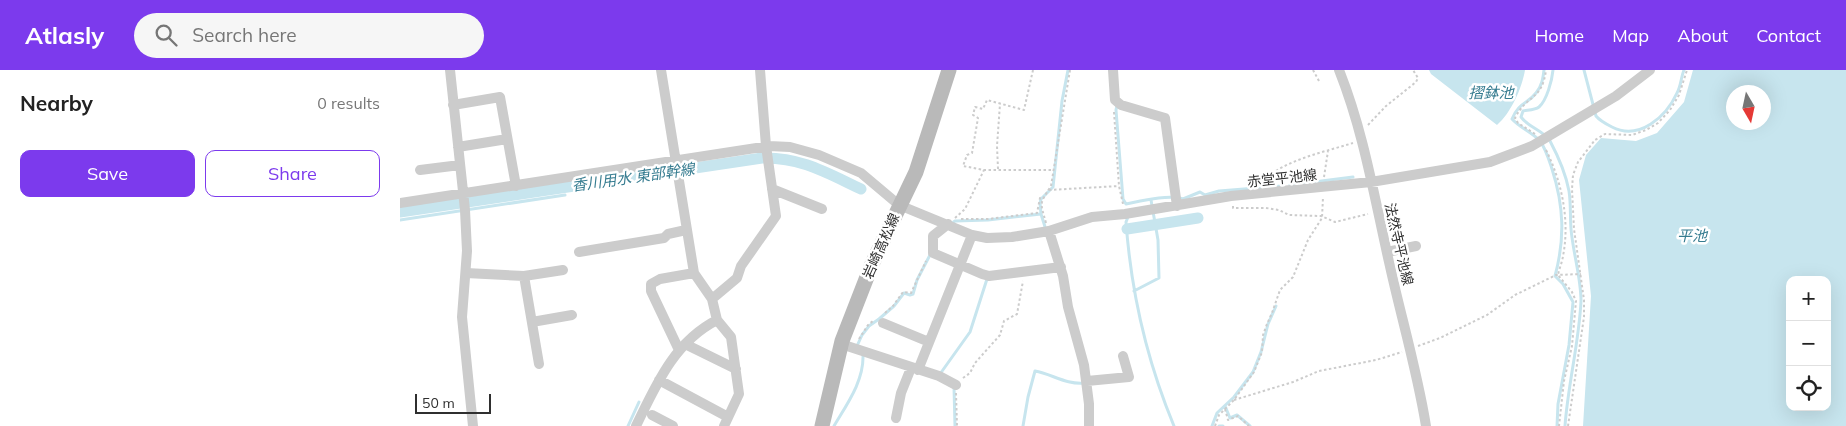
<!DOCTYPE html>
<html lang="en">
<head>
<meta charset="utf-8">
<style>
	:root { --surface:#fff; --page:#f6f6f6; --text:#222; --muted:#767676; --line:#e0e0e0; --accent:#7c3aed }
	body { margin:0; font-family:Mulish,"Noto Sans JP",sans-serif; background:var(--page); color:var(--text) }
	.controls { position:absolute; right:15px; bottom:15px; display:grid; overflow:hidden; border-radius:10px; box-shadow:0 5px 20px #0002 }
	.controls button { width:45px; height:45px; display:grid; place-items:center; padding:0; border:0; border-bottom:1px solid var(--line); background:var(--surface); color:var(--text); font:25px sans-serif }
	.compass { position:absolute; left:1326px; top:15px; width:45px; height:45px; border-radius:50%; background:var(--surface); box-shadow:0 5px 20px #0002; rotate:171deg }
	.scale { position:absolute; left:15px; bottom:12px; width:76px; box-sizing:border-box; padding-left:5px; border:2px solid #2f2f2f; border-top:0; font-size:14px; line-height:18px; white-space:nowrap; color:#2f2f2f; -webkit-text-stroke:4px #fff; paint-order:stroke }
	.list { margin:0; padding:0; list-style:none }
	h2 { display:flex; justify-content:space-between; align-items:center; height:65px; margin:0; padding:0 20px; font-size:21px }
	h2 small { font-size:16px; font-weight:400; color:var(--muted) }
	.actions { display:flex; gap:10px; padding:15px 20px }
	.actions a { flex:1; padding:11px 0; border:1px solid var(--accent); border-radius:10px; text-align:center; font-size:18px; color:var(--accent) }
	.actions .main { background:var(--accent); color:#fff }
	.icon { flex:none; width:28px; height:28px; fill:none; stroke:currentColor; stroke-width:2; stroke-linecap:round; stroke-linejoin:round }
	.map { position:relative; flex:none; width:1446px; height:356px; overflow:hidden }
	header { display:flex; align-items:center; gap:30px; box-sizing:border-box; height:70px; padding:0 25px; background:var(--accent); color:#fff }
	header strong { font-size:24px }
	nav { display:flex; gap:28px; margin-inline-start:auto; font-size:18px }
	.search { width:350px; height:45px; background:var(--page); display:flex; align-items:center; gap:12px; box-sizing:border-box; padding:0 18px; border-radius:28px; color:var(--muted); font-size:19px }
	main { display:flex }
	aside { flex:1; background:var(--surface) }
	.map>svg:first-child { display:block }
</style>
</head>
<body>
<header>
<strong>Atlasly</strong>
<div class="search"><svg class="icon" aria-label="search" viewBox="0 0 24 24"><circle cx="10" cy="10" r="6"/><path d="M15 15l6 6"/></svg>Search here</div>
<nav><a>Home</a><a>Map</a><a>About</a><a>Contact</a></nav>
</header>
<main>
<aside>
<h2>Nearby<small>0 results</small></h2>
<ul class="list">
</ul>
<div class="actions"><a class="main">Save</a><a>Share</a></div>
</aside>
<div class="map">
<svg width="1446" height="356" viewBox="0 0 1446 356">
	<rect width="100%" height="100%" fill="#fff"/>
	<path fill="#c7e5ee" fill-rule="evenodd" d="M1029,0H1125C1122,18 1111,43 1097,55L1031,4Z
		M1293,0H1446V356H1183L1191,226L1179,110L1186,85L1201,68L1236,71L1257,63L1284,32ZM1334,22H1364V52H1334ZM1390,210H1427V337H1390Z"/>
	<g fill="none" stroke-linecap="round" stroke-linejoin="round">
		<path stroke="#c7e5ee" stroke-width="3" d="M1144,0C1143,8 1142,16 1136,23C1128,34 1119,32 1112,49C1120,58 1132,62 1140,71C1146,79 1149,90 1152,99C1164,136 1165,169 1155,206L1163,214L1173,232L1169,275L1158,334L1157,356
			M1153,0C1152,10 1147,30 1139,37C1135,40 1128,40 1123,41L1121,47C1129,58 1143,60 1150,71C1158,86 1166,105 1169,121C1171,134 1170,146 1171,159C1173,183 1181,207 1181,231C1179,273 1168,314 1165,356
			M1184,0L1196,46C1200,51 1206,54 1212,57C1239,71 1266,47 1277,23C1281,16 1281,7 1284,0
			M717,35L716,40L723,129L726,134C741,131 769,124 783,129L800,122L805,125L819,121L881,116
			M890,115L953,107
			M728,147L726,152C731,221 747,291 774,356
			M0,150L165,125
			M551,154L555,151L588,150L641,144
			M646,160L641,144L640,133L641,129L653,117L662,31L668,0
			M734,221L759,208L758,170L751,130
			M458,278L457,276L462,265L469,256L479,249L494,236L504,223L510,225L513,224L517,210L531,183
			M540,304L570,262L587,209
			M554,317L555,356
			M825,336L830,348L837,345L850,356
			M228,356L239,332
			M434,356C447,334 464,311 463,285
			M623,356L628,327L635,301C652,304 666,315 685,313
			M812,356L817,343L834,327L853,302L861,282L868,254L876,236
			M819,356H823"/>
		<path stroke="#c7e5ee" stroke-width="11" d="M0,142L362,88C401,87 427,103 461,119
			M727,159L798,148"/>
		<path stroke="#ccc" stroke-width="2" stroke-dasharray="2.5 2.5" stroke-linecap="butt" d="M633,0L624,40L587,30L583,39L575,37L573,45L578,48L572,83L567,85L563,96L584,100H652
			M913,0L919,11
			M714,42L719,116L723,134
			M968,55L986,36L1016,12L1018,8L1013,0
			M1135,64L1118,53L1115,48C1127,24 1142,31 1146,0
			M1146,80C1162,112 1170,151 1163,186C1162,193 1159,199 1158,205L1172,222L1176,231L1172,276L1164,311L1159,356
			M598,99L597,76L600,34
			M924,107L928,81
			M860,113C886,89 921,83 953,73
			M649,120L719,116
			M833,136V138H866L879,140L889,145L921,146L935,152L968,144
			M555,148L565,139L584,100
			M561,149H588L637,143L640,128L643,127
			M646,153C640,131 639,135 651,116L670,0
			M485,243L493,236L503,222L511,223L526,191
			M459,269L468,255L473,251
			M1018,276L1040,268L1087,245L1115,225L1156,205L1181,204
			M563,308L570,303L575,293L600,265L604,251L617,244L623,211
			M556,323L557,356
			M834,330L893,312L919,301L976,290L1002,282
			M825,339L828,350L838,346L849,356
			M815,356L819,345L834,330L854,302L862,282L863,265L867,254L872,243L880,220L893,207L908,170L922,148L923,127
			M1168,356L1184,247V230L1174,159L1172,119L1173,105L1178,92L1195,70L1205,64L1232,65L1246,60L1258,53L1270,40L1279,25L1287,0"/>
		<path stroke="#ccc" stroke-width="10" d="M50,0L65,140L67,181L62,247L73,356
			M261,0L294,203L312,229L317,250L331,267L339,324L324,356
			M713,0L715,30L721,35L765,48L777,136
			M939,0C964,63 974,126 989,192C1001,247 1017,300 1026,356
			M53,35L100,27L116,116
			M58,77L107,69
			M20,100L60,95
			M372,119L422,139
			M0,133L369,76L390,77L419,85L461,103L499,135L572,165L587,168L612,167L649,161L692,147L725,144L831,126L971,112L1090,92L1132,76L1216,26L1250,0
			M548,154L533,166V183L582,204L589,206L661,197
			M649,161L663,206L668,237L684,295L689,334V356
			M179,182L264,168L268,164L286,160
			M987,182L1016,176
			M66,203L124,206L163,200
			M124,206L139,294
			M312,229L337,208L341,196L376,146L366,76L360,0
			M132,252L172,245
			M483,253L529,272
			M285,274L336,299
			M441,274L539,306L556,315
			M279,280L251,221V214L260,209L294,203
			M518,300L572,165
			M259,310L328,347
			M687,311L729,307L723,286
			M252,345L273,356
			M496,348L501,323L511,298
			M236,356C256,315 274,272 317,250"/>
		<path stroke="#b9b9b9" stroke-width="15" d="M422,356L442,271L472,194L516,102L549,0"/>
	</g>
	<g text-anchor="middle" dominant-baseline="central" stroke-width="5" stroke-linejoin="round" paint-order="stroke">
		<g font-size="14" fill="#2f2f2f" stroke="#fff">
			<text transform="translate(882 108) rotate(-6)">赤堂平池線</text>
			<text transform="translate(999 174) rotate(77)">法然寺平池線</text>
			<text transform="translate(481 176) rotate(-66)">岩崎高松線</text>
		</g>
		<g font-size="15" font-style="italic" fill="#367c90" stroke="#fff">
			<text x="1091" y="22">摺鉢池</text>
			<text transform="translate(233 107) rotate(-8)">香川用水 東部幹線</text>
			<text x="1292" y="165">平池</text>
		</g>
	</g>
</svg>
<div class="controls">
<button>+</button>
<button>−</button>
<button><svg class="icon" aria-label="locate" viewBox="0 0 24 24"><circle cx="12" cy="12" r="6"/><path d="M12 2v4M12 18v4M2 12h4M18 12h4"/></svg></button>
</div>
<svg class="compass" viewBox="-18 -18 36 36"><path d="M0-13l5 13h-10z" fill="#e53935"/><path d="M0 13l5-13h-10z" fill="#767676"/></svg>
<div class="scale">50 m</div>
</div>
</main>
</body>
</html>
